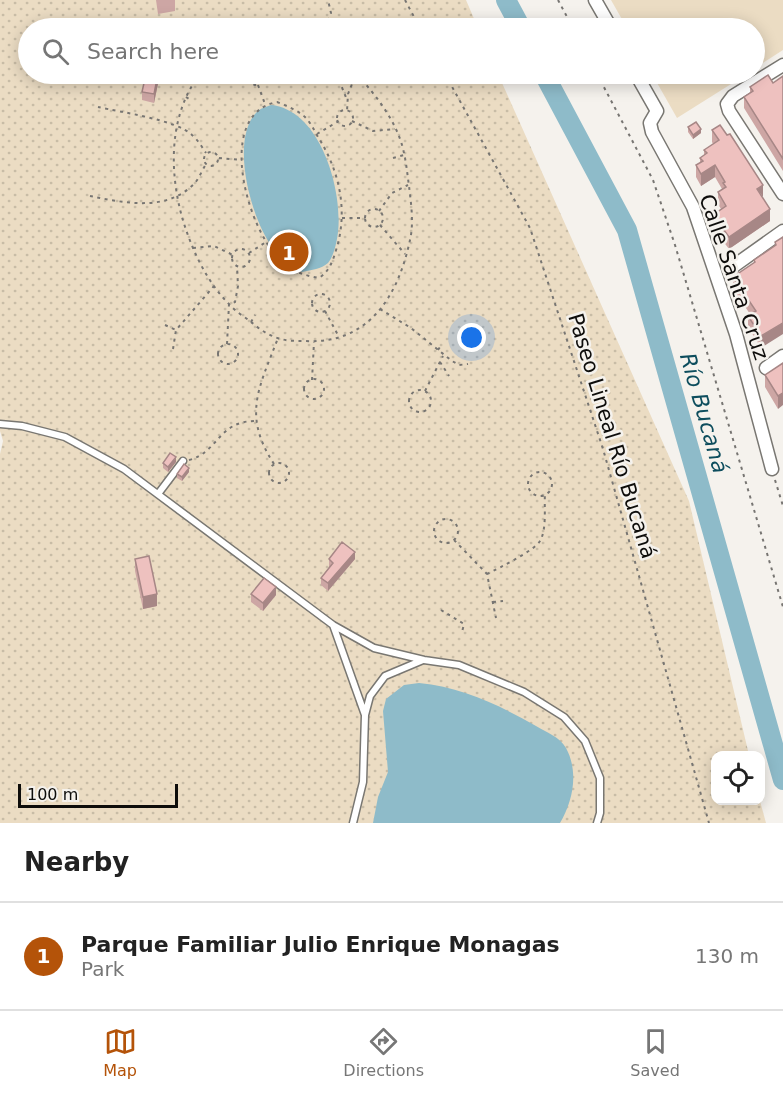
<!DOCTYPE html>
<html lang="en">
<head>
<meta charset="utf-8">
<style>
	:root { --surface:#fff; --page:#f6f6f6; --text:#222; --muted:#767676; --line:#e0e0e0; --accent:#b45309 }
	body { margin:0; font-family:"DejaVu Sans",sans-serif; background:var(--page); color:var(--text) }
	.controls { position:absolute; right:18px; bottom:18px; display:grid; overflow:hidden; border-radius:12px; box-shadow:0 3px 15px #0003 }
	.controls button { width:54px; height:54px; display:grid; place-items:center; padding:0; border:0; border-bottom:2px solid var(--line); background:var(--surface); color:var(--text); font:30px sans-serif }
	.scale { position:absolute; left:18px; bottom:15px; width:160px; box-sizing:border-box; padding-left:6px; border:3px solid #0e0d0b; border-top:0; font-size:16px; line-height:21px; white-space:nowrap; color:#0e0d0b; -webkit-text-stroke:4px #f5f2ed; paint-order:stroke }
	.you { position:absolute; left:472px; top:338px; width:21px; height:21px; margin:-15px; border:4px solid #fff; border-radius:50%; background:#1a73e8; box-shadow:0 0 0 9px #1a73e833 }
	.badge { display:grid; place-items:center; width:39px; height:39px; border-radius:50%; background:var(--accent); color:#fff; font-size:20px; font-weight:700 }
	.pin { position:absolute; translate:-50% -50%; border:3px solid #fff; box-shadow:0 2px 6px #0006 }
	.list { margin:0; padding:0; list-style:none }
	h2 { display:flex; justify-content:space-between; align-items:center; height:78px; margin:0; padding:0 24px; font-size:26px }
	h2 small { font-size:20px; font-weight:400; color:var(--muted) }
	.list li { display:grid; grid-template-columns:39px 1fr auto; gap:18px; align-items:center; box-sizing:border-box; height:108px; padding:0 24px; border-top:2px solid var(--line) }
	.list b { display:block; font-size:22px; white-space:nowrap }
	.list p { margin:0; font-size:20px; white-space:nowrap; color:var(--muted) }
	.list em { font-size:20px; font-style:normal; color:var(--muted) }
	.icon { flex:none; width:33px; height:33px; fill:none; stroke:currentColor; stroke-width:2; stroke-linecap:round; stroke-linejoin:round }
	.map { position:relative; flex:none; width:783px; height:823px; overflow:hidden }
	.search { position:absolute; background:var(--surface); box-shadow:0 3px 15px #0003; left:18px; right:18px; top:18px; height:66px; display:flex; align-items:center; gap:15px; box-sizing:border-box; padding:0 21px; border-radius:33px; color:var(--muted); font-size:22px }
	.sheet { height:186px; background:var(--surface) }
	nav { display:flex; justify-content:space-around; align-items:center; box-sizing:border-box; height:84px; border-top:2px solid var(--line); background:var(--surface); font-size:16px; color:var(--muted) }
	nav a { display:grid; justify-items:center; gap:3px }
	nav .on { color:var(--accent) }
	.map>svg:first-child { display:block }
</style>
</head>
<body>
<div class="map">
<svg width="783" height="823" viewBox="0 0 783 823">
	<defs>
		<pattern id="park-dots" width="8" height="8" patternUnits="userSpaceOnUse" patternTransform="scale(1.5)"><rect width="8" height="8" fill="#ebdcc3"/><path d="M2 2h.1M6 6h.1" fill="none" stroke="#c8bca6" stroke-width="1.8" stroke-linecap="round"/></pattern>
	</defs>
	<rect width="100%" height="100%" fill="#f5f2ed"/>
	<path fill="url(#park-dots)" d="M0,0H466L478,28H28V74H498L689,501L749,755L716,756V800L760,801L766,823H0V454L3,441L0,431Z"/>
	<path fill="#ebdcc3" d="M611,0H783V50L755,68L754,28H627Z
		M652,74H747L677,118Z"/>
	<path fill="#8ebbc9" d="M271,105C321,110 343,191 338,232C337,241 334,256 328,263C321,269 312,270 302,272C291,265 279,257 271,245C251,218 228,136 259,110C262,108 268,106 271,105Z
		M419,683C462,687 499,705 536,726C546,732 560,737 566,748C579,772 573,801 560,823H373L378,797L388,772L383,711L386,699L404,685Z"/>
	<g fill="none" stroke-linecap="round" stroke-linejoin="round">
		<path stroke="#8ebbc9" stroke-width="20" d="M506,0L521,28
			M544,74L627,230L783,780"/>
		<g stroke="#797772" stroke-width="9">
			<path id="lane" d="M0,424L22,426L65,437L124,469L333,625L374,648L424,660L459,665L524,692L564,717L585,741L600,778V813L597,823
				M158,494L183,461
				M333,625L365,715
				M353,823L363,782L365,715L370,696L385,676L423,660"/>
		</g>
		<g stroke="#797772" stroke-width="15">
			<path id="street" d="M595,0L611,28
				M783,65L733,96L727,104L729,111L783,194
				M636,74L657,111L650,123L652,132L693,207L736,334L772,469
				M731,268L783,231
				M766,368L783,356"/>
		</g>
		<path stroke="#777572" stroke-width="2" stroke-dasharray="3 4.5" stroke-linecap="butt" d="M405,0L420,28
			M558,0L573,28
			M326,28L331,13L328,0
			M200,74C169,114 169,170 182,217C191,248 206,281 229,304C235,311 243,316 250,321C259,329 269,336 281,339C288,341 296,341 304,341C368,345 398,297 410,240C414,223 411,203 409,186C407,172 406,159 402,145C395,120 374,92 356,74L348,94L347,111
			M245,74L247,82L255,85L260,83L263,74
			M343,74L339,80L347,100
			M445,74L530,228L603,449L709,823
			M597,74L653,180L675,245L783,607
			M258,85L265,104
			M186,97L192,101
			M277,102C287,106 297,110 305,117C311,123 314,130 318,137C339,170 348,209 337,247C333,260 330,271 319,278C308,276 297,273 288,267C249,241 212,114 277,102Z
			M98,107C120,112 177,120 192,135C198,140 202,147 206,153
			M337 118a8 8 0 1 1 16 0a8 8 0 1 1-16 0Z
			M352,121L373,131L395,129
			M317,134L337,122
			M204 159a7 7 0 1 1 14 0a7 7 0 1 1-14 0Z
			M219,158L242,160
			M393,158L404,155
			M90,196C125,203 166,212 194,184C199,179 202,170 206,164
			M365 218a9 9 0 1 1 18 0a9 9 0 1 1-18 0Z
			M379,211L392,193L408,185
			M342,218H365
			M380,225L405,254
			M193,248L214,246L233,255
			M232 258a9 9 0 1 1 18 0a9 9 0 1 1-18 0Z
			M249,253L266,242
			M312 303a9 9 0 1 1 18 0a9 9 0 1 1-18 0Z
			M380,309L411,328L452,361L459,365L468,364
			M325,311L339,337
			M251,322L255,315
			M165,325L176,330
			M227,344L229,304L235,302L238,286L237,266
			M218 354a10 10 0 1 1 20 0a10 10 0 1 1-20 0Z
			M173,349L176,330L214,286
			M438,350L442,344
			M440,362L449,376
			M304 389a10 10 0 1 1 20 0a10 10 0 1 1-20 0Z
			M312,380L314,342
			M409 401a11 11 0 1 1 22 0a11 11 0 1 1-22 0Z
			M425,391L443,356
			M189,460C219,452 218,421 255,421
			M269 473a10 10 0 1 1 20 0a10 10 0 1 1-20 0Z
			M274,464C242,415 259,388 278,338
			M528 484a12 12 0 1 1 24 0a12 12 0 1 1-24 0Z
			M775,480L783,506
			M434 531a12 12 0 1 1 24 0a12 12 0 1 1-24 0Z
			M454,540L487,574L496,618
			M487,574C499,568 534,551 540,541C547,529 544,507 545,494
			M493,602L503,601
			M441,610L464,624L462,632"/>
		<use href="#lane" stroke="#fff" stroke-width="6"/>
		<use href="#street" stroke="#fff" stroke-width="12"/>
	</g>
	<path fill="#cda6a4" d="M156,0H175V11L158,14Z
		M160,74L154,103L142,100V92Z
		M783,76V171L744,108V97L750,93V87L773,83Z
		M688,127L701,133L693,139L688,132Z
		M712,130L763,198L770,221L729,249L713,228V215L721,209L718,204V192L722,189L715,177L701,186L696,177V165L700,163V158L704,155V150L713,144L712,142Z
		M783,237L761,348L748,327V316L750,314L733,289V277L754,263V260L775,246V242Z
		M783,363L778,409L765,387V375Z
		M176,462L168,472L163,468V463Z
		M189,472L182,481L177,478V474Z
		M135,559L157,606L143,609L135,571Z
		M329,559H355L328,591L321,585V578L329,567Z
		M251,594L276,595L263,611L251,602Z"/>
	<path fill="#a78786" d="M158,74H160L154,103V94Z
		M701,129V133L693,139V135Z
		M715,165V177L701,186V174Z
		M763,185V197L757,189Z
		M770,209V221L729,249V237Z
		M783,323V334L761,348V336Z
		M783,393V405L778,409V396Z
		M176,457V462L168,472V467Z
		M189,468V472L182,481V477Z
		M355,552V559L328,591V583Z
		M276,587V595L263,611V603Z
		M157,594V606L143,609V597Z"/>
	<path fill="#eec1bf" stroke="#a78786" stroke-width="1.5" d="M146,74H158L154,94L142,92Z
		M768,75L773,83L783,76V159L744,97L753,91L750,87Z
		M696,122L701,129L693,135L688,127Z
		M720,125L727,135L730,134L763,185L757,189L770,209L729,237L713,215L726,206L718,192L726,187L723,183L725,182L715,165L701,174L696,165L703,161L700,158L707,153L704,150L719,140L712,130Z
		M783,237V323L761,336L748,316L756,311L733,277L755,262L754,260L776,245L775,242Z
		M783,363V393L778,396L765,375Z
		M170,453L176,457L168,467L163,463Z
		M184,464L189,468L182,477L177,474Z
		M342,542L355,552L328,583L321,578L333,563L329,559Z
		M149,556L157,594L143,597L135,559Z
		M264,578L276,587L263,603L251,594Z"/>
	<g text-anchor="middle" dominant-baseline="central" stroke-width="5" stroke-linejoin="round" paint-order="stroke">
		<g font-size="21" fill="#0e0d0b" stroke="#f5f2ed">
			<text transform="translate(734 277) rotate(71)">Calle Santa Cruz</text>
			<text transform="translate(612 436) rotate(73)">Paseo Lineal Río Bucaná</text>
		</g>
		<g font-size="22" font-style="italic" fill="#0d4d5d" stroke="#f5f2ed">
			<text transform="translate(704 413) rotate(74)">Río Bucaná</text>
		</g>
	</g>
</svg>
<div class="controls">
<button><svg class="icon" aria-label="locate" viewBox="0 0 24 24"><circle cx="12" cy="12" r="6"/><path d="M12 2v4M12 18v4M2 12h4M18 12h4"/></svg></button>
</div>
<div class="scale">100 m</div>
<div class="you"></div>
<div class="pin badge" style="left:289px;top:252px">1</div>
<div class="search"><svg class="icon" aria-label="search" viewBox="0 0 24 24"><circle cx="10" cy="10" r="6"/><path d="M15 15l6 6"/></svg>Search here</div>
</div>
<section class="sheet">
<h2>Nearby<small></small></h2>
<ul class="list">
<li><span class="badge">1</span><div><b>Parque Familiar Julio Enrique Monagas</b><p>Park</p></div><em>130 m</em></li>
</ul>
</section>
<nav>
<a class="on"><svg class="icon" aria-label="map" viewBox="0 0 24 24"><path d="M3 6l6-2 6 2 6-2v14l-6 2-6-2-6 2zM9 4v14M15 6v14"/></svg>Map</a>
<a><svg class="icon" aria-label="directions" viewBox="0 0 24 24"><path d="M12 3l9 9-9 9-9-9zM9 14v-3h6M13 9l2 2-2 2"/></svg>Directions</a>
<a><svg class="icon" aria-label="saved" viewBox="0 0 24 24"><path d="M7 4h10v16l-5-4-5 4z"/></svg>Saved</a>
</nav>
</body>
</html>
